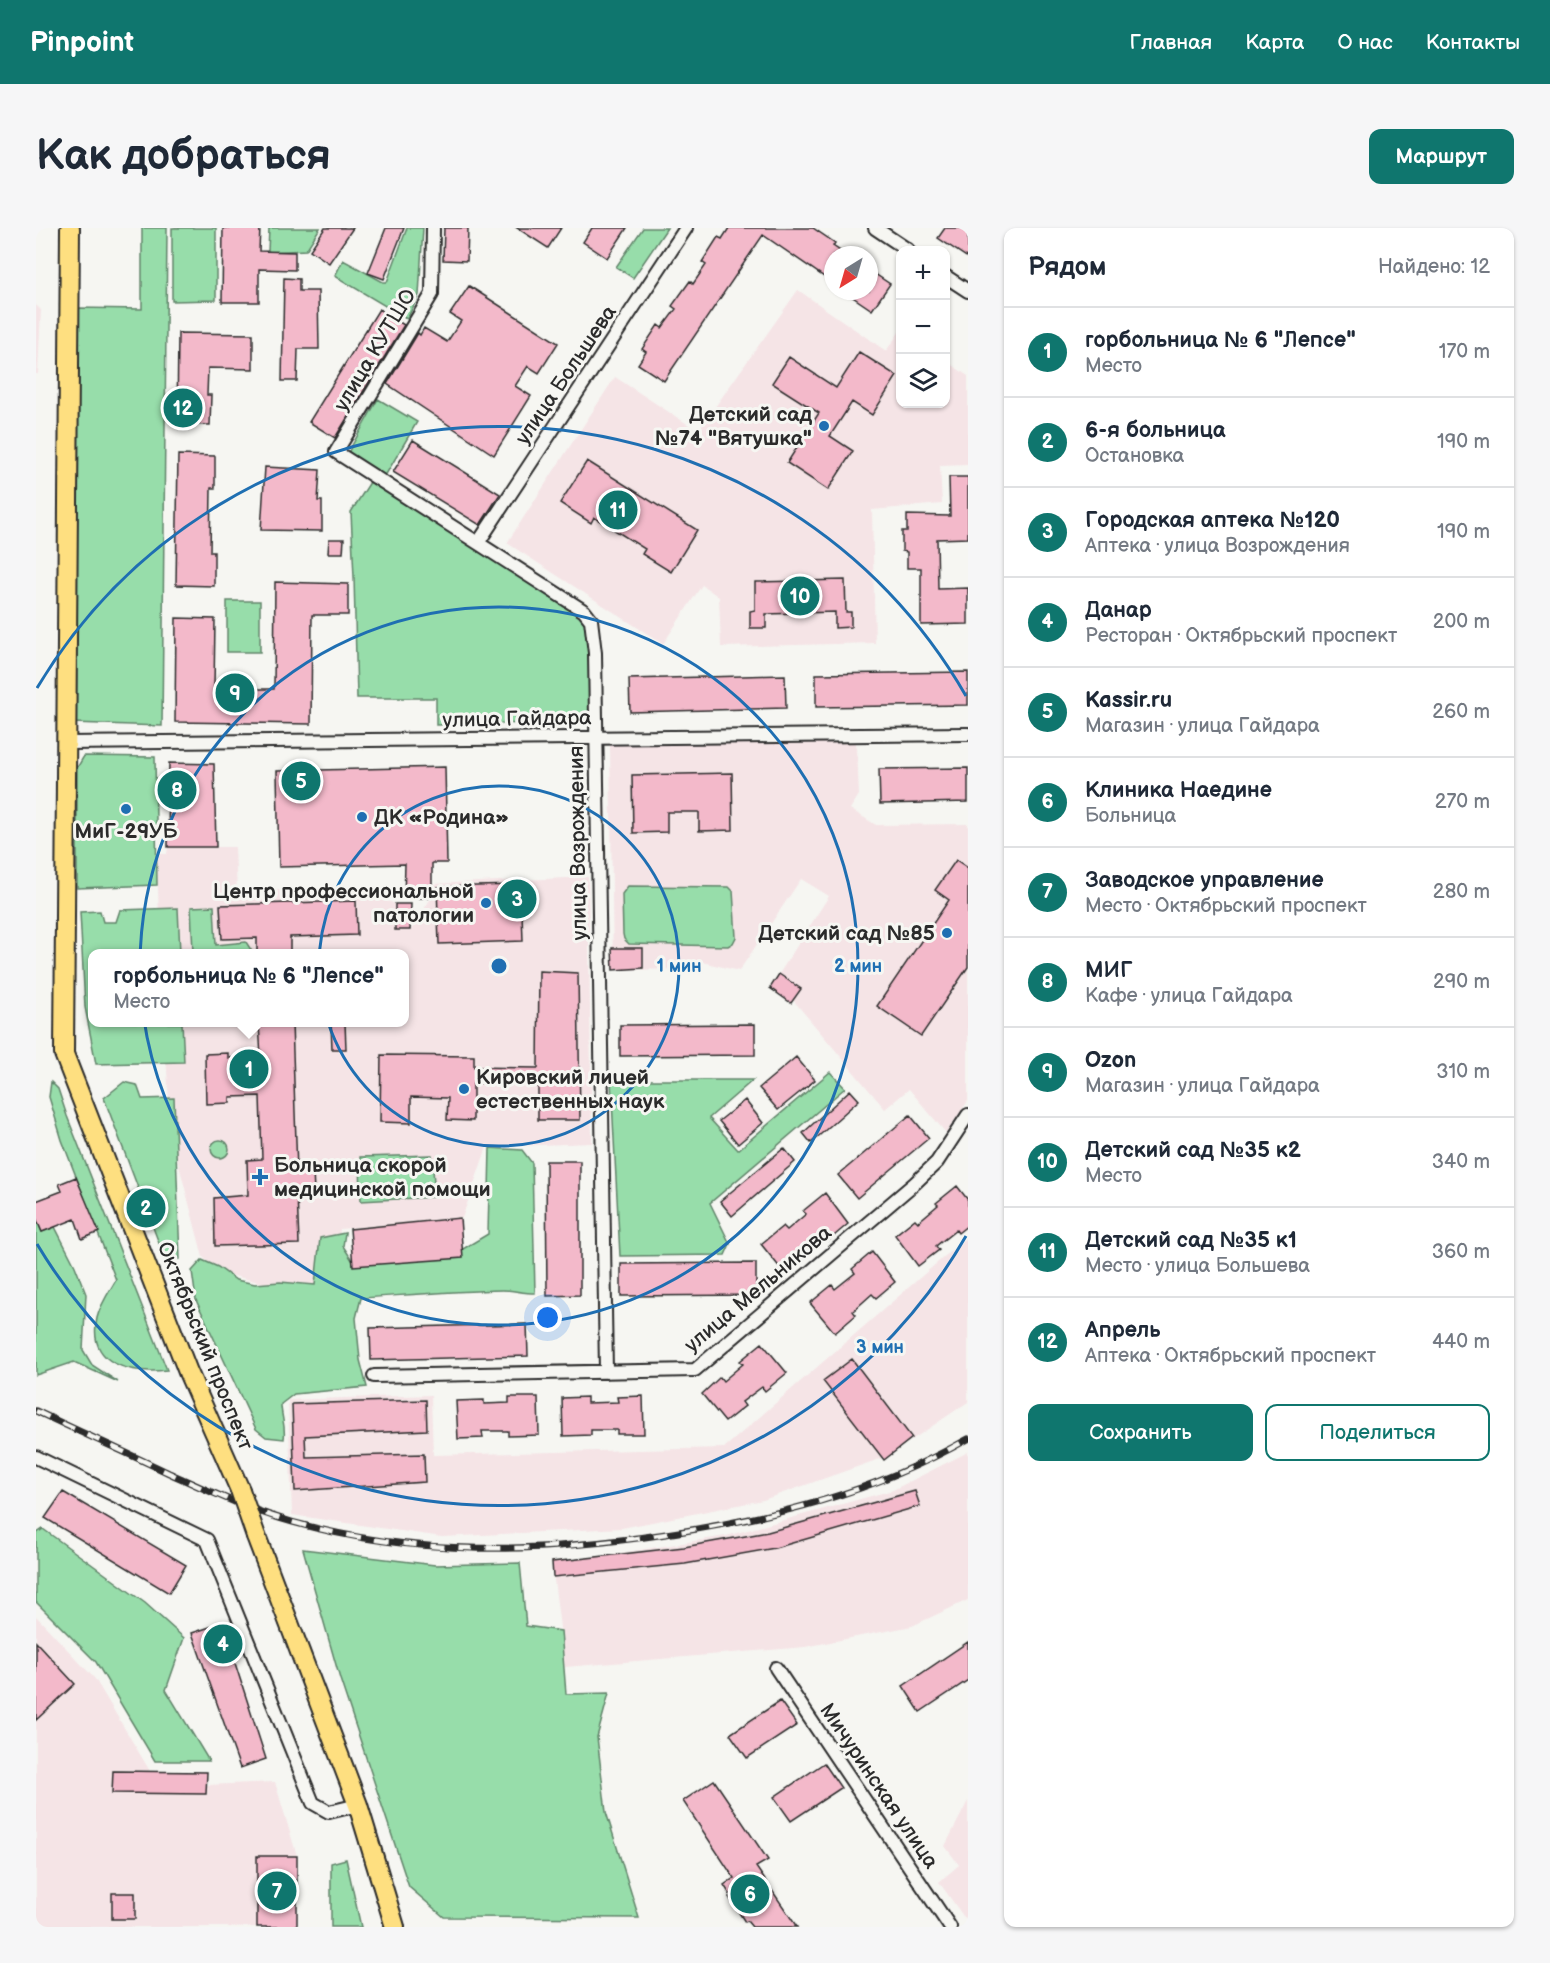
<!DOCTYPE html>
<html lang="ru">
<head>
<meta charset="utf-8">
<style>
	:root { --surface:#fff; --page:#f6f6f7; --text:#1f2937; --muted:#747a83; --line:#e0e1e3; --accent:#0f766e }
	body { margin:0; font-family:"Balsamiq Sans",sans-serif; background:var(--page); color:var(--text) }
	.controls { position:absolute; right:18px; top:18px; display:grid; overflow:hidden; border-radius:12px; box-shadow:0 2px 4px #0004 }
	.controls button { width:54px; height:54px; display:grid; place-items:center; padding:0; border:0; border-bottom:2px solid var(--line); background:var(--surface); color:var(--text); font:30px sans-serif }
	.compass { position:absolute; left:788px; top:18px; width:54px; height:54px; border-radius:50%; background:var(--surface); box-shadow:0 2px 4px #0004; rotate:217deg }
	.you { position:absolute; left:512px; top:1090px; width:21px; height:21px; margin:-15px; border:4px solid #fff; border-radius:50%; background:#1a73e8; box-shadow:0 0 0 9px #1a73e833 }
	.badge { display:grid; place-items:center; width:39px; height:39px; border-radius:50%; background:var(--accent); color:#fff; font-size:20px; font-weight:700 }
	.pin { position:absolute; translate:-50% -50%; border:3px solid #fff; box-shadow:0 2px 6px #0006 }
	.popup { position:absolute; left:52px; top:721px; width:321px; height:78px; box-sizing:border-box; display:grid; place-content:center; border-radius:12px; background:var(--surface); filter:drop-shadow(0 2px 4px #0005); font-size:20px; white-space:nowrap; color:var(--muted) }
	.popup b { font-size:22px; color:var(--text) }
	.popup::after { content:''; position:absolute; left:50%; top:100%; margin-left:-12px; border:12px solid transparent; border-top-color:var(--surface) }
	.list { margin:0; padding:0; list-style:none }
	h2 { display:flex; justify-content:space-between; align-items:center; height:78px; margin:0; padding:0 24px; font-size:26px }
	h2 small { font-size:20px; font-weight:400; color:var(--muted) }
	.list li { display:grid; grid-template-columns:39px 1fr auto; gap:18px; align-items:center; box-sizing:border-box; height:90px; padding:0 24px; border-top:2px solid var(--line) }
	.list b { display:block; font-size:22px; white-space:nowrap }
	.list p { margin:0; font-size:20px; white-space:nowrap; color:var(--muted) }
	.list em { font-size:20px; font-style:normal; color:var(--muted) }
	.actions { display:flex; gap:12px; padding:18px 24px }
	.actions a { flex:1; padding:14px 0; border:2px solid var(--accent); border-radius:12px; text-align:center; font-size:21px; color:var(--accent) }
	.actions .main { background:var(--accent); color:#fff }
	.icon { flex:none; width:33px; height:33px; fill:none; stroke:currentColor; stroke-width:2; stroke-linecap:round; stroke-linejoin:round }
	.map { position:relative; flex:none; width:932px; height:1699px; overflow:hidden; border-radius:12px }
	header { display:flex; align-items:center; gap:36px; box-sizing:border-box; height:84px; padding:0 30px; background:var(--accent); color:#fff }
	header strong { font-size:28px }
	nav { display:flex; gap:33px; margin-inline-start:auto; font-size:21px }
	.intro { display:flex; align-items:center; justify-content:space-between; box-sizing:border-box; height:144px; padding:0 36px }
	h1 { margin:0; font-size:42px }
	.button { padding:15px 27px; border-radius:12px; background:var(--accent); color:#fff; font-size:21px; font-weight:700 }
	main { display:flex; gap:36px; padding:0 36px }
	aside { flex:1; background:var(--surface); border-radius:12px; box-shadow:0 2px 4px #0004 }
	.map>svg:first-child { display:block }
</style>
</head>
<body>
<header>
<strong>Pinpoint</strong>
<nav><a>Главная</a><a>Карта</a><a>О нас</a><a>Контакты</a></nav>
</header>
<div class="intro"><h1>Как добраться</h1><a class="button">Маршрут</a></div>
<main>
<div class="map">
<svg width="932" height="1699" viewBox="0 0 932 1699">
	<rect width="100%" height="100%" fill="#f6f6f2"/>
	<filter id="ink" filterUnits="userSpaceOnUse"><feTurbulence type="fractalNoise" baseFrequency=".0167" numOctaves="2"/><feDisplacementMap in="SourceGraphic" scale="12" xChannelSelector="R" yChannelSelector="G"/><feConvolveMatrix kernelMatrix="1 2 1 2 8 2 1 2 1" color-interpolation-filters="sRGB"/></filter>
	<g filter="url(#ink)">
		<path fill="#f5e4e6" d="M762,62L850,123L864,103V176H909L910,133L932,148V237L904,238L906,276L836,282L839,415L685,419L683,369L666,357L627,416L471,315L579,149L662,203Z
			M0,77L5,82L2,146H0Z
			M816,511L821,519L823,567L814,581L840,597L932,596V873L910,905L873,861L849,881L757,772L765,761L743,746L793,668L765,651L703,743L662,733L655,741L577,742L574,516Z
			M132,619H199L201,664L342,658V669L359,676V702H375L395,670L396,656L552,649L556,915L451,919L426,990L304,1001L297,1065L236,1063L227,1055L181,1044L167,1029L135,907L128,795L369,794V726L124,725L121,626H131Z
			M932,1008V1174L852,1228L727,1272L586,1300L406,1309L256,1287L252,1172L395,1167L397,1227L688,1220Z
			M932,1224V1372L876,1398L769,1419L529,1439L516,1336L690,1308L857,1262Z
			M0,1388L59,1451L114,1543L171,1544V1557L239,1554L261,1628V1699H0Z
			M932,1573V1695L903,1654L923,1637L909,1618Z"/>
		<path fill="#97ddaa" stroke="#61846a" stroke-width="1.5" d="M106,0H131L126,498L36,495L41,80L106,81Z
			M136,0H180V72L136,73Z
			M233,0H284L270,22L232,24Z
			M371,0H387L383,67L371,91L299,48L307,32L347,54H351Z
			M607,0H631L597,50L580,39Z
			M342,171L381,194L346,253L553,388L560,494L400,497V470H321L318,349L315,284L338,248L309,230Z
			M191,373H224V424H191Z
			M48,528L119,529L121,657L41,660V540Z
			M592,658L693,659L697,663L700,709L697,715L692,718L593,716L588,711L587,706L586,666Z
			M178,678L180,717L210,714L217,725H157L155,679Z
			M142,680L144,725L57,726V794L146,795L148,834L60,836L49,779L44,684L64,683L67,694H80L84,682Z
			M794,844L809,860L674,975L694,1016L689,1027L584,1028L575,852H717L673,890L702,922Z
			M15,854L22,861L31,888L131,1142C94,1146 51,1137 61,1090C64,1077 73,1064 80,1052L26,912L13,869Z
			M88,854L101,857L106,871L138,870L144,1031H129L68,870Z
			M175 921a9 9 0 1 1 18 0a9 9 0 1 1-18 0Z
			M454,920L486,922L496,935L499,1065C487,1065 477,1062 466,1062C419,1063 372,1067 325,1070L320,1090L324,1132L331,1159L258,1166L245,1176C245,1188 250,1198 248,1211L230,1209L220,1201L160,1072L156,1043L166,1032L182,1039L200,1052L219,1056L244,1054L279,1057L284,1010L309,1005L307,1018L316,1032L417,1027L452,1006Z
			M396,927L399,969L325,973L324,929Z
			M0,990L6,1004L19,999L39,1038L50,1066L47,1122L56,1137L82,1154L38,1134L0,1147Z
			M7,1301L109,1375L148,1410L130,1462L173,1533H119L60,1434L0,1374V1306Z
			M267,1321L399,1337L484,1335L490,1398L525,1403L530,1466L573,1465L561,1509L570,1584L603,1690L408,1689L373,1659L304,1451Z
			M310,1631L325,1699H295V1635Z"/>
		<path fill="#f3b9ca" stroke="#2b2b2b" stroke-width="1.5" d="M187,0H224L223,23L259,24V42L223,41V74H186Z
			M289,0H317L293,35L274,22Z
			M350,0H368L348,51L332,45Z
			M408,0H432L431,33L407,32Z
			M481,0H525L512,20Z
			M556,0H591L571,30L547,14Z
			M693,0H777L799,15L797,18L810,27H797V55L727,7L628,153L602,136L610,124L606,121L622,97L626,100L640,81L636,78L654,53L657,56L670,37L666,34L682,9L686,11Z
			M909,0H932V30L902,10Z
			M833,42L854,56L836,82L808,63H833Z
			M248,50L263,51V63H282L283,121H262L261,153H246Z
			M433,58L522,115L503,145L492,138L479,158L495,168L458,227L351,156L382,105L384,107L388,100L411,114L425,93L414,86Z
			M343,81L368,97L299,210L273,194Z
			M142,105L217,106V141L172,140L171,167H175L174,197L141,196Z
			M823,124L861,148L836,187L816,174L794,208L817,223L792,262L751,235L783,185L736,155L753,129L800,160Z
			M377,212L464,266L444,297L357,244Z
			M142,227L179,228V260H175L174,324H178V358L140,357Z
			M551,233L661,302L635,344L606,326L609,321L558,289L555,295L524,275Z
			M229,239L284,242L282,273H286V303L225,302Z
			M913,249H932V310L901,311L902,361L932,360V396L885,397V340H871V324L866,323V303H871V287L914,288Z
			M293,311H308L307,325H292Z
			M809,352L810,384H815V399L799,400V384L730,386V400H714V383L719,382V354Z
			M239,354L312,356V387H276L275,496L139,494L140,390L179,391L178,461H238Z
			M932,444V477L780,479V446Z
			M749,447L750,480L594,484L593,451Z
			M133,535L178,536L180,619H132Z
			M409,539L411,635H396V670H368L369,636L243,639L241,543Z
			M932,540V574L844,576L843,541Z
			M696,545L697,602L663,603V584H631V604L597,605L596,547Z
			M920,632L932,640V739L885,808L841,778L913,672L899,662Z
			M485,657L487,713L403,716L401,659Z
			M320,673L321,707L254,709V726H221V710L186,711L184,677Z
			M359,676H375L374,702H359Z
			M576,720H607V740L577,742Z
			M503,743L542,745L544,892H502V856L437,855V893L411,892L412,870L375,869V895L344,894L345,827L438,828V839L502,840Z
			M743,746L765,761L755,775L734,760Z
			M223,795H256L261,943L277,942L278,965L261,966L263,1016L179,1018L178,970L212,967L211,932L226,931L224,868L194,869V875L170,876L169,826L192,825V830L225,829Z
			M295,795H309L310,821H296Z
			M719,796V827L584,828V797Z
			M760,829L779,852L742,882L723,860Z
			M814,862L823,872L775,915L767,905Z
			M709,872L727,895L702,916L683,893Z
			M874,887L893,910L821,970L802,947Z
			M748,920L759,934L696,988L684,973Z
			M510,933H544V1067L511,1068Z
			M40,949L63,1004L46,1011L39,991L6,1004L0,990V973L26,963L23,956Z
			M921,958L932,972V997L922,1005L920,1002L900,1018L903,1022L882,1038L859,1007L879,991L882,994L902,977L900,975Z
			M789,965L812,996L792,1013L789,1009L768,1025L771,1028L749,1046L725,1016L747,998L751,1002L770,986L767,983Z
			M424,990L427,1030L317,1038L314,1001Z
			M836,1024L859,1054L840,1070L836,1066L817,1083L820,1087L799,1105L774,1075L796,1057L799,1061L819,1045L816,1041Z
			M720,1035V1067L585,1068V1036Z
			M491,1096L492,1128L335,1132L334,1100Z
			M726,1115L751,1145L729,1163L726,1159L706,1174L709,1178L689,1194L666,1166L684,1149L687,1153L707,1136L704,1133Z
			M816,1131L876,1210L848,1232L787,1153Z
			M607,1168L608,1206H581V1202H555V1207L527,1208L526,1170L551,1169V1175L582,1174L581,1169Z
			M473,1169H502L503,1207L472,1208V1203H446L447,1210L422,1211L420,1173L448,1172V1176L473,1175Z
			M390,1172L391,1202L269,1208L270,1229L388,1226L389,1254L259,1263L256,1176Z
			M879,1263L884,1278L739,1320L649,1336L517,1349L516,1334L648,1319L732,1304Z
			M27,1264L150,1337L133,1365L9,1290Z
			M186,1395L230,1531L204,1540L156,1405Z
			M0,1414L39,1456L0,1492Z
			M932,1414V1452L884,1484L867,1458Z
			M744,1473L761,1497L711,1530L694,1506Z
			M788,1535L805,1560L755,1593L738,1569Z
			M77,1543L171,1544L170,1566L76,1565Z
			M678,1552L732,1632L720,1639L761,1699H716L711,1693L709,1694L693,1669L695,1668L688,1657L698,1650L647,1573Z
			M221,1628H261V1699H221Z
			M76,1665H99V1691H76Z"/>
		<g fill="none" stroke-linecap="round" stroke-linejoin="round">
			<g stroke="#2b2b2b" stroke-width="16">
				<path id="minor" d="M397,0L396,66L300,224L548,383L555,392L559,425L570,1144
					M839,0L872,22
					M909,48L932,63
					M442,315L650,0
					M30,515L932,506
					M338,1148L659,1142L879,955L901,934L932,887
					M0,1229L171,1312L277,1575L293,1584L322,1577
					M740,1440L914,1699"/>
			</g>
			<g stroke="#2b2b2b" stroke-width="22">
				<path id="primary" d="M34,0L28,826L152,1144L204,1262
					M220,1308L322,1577L359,1699"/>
			</g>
			<use href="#minor" stroke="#f6f6f2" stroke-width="12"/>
			<use href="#primary" stroke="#fedf80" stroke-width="18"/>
			<g stroke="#2b2b2b" stroke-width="7">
				<path id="rail" d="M0,1183C44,1204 89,1224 133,1245C173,1263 213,1282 256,1294C381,1329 503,1325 630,1306C737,1290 837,1265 932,1211"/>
			</g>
			<use href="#rail" stroke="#f6f6f2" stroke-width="4.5" stroke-dasharray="14" stroke-linecap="butt"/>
			<g stroke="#2b2b2b" stroke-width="22" stroke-linecap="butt">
				<path id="primary-bridge" d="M204,1262L220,1308"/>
			</g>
			<use href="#primary-bridge" stroke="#fedf80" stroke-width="18"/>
		</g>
	</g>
	<g fill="none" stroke="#1f6fb2" stroke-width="3">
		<circle cx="463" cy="738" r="180"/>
		<circle cx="463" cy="738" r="359"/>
		<path d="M930 1008A539 539 0 0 1 1 1016M1 460A539 539 0 0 1 930 468"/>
	</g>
	<g fill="#1f6fb2" stroke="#f6f6f2" stroke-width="2">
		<circle cx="788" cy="198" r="6"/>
		<circle cx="90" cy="581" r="6"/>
		<circle cx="326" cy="589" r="6"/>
		<circle cx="450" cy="675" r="6"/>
		<circle cx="911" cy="705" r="6"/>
		<circle cx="428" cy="861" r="6"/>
		<path d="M221 940h6v6h6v6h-6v6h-6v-6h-6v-6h6z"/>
	</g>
	<g text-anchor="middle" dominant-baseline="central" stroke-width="6" stroke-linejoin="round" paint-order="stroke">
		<g font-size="21" fill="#2b2b2b" stroke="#f6f6f2">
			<text transform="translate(339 122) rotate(-59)">улица КУТШО</text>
			<text transform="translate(530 147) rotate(-56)">улица Большева</text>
			<text transform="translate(481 491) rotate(-1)">улица Гайдара</text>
			<text transform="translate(542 615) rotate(-91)">улица Возрождения</text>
			<text transform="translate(722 1061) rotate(-40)">улица Мельникова</text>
			<text transform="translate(169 1118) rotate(68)">Октябрьский проспект</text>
			<text transform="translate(843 1558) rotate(56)">Мичуринская улица</text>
		</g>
		<g font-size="21" font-weight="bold" fill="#2b2b2b" stroke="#f6f6f2" text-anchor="end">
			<text x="776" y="186">Детский сад<tspan x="776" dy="24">№74 "Вятушка"</tspan></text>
			<text x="338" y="589" text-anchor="start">ДК «Родина»</text>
			<text x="90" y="603" text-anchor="middle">МиГ-29УБ</text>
			<text x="438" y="663">Центр профессиональной<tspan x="438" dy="24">патологии</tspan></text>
			<text x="899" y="705">Детский сад №85</text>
			<text x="440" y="849" text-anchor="start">Кировский лицей<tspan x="440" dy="24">естественных наук</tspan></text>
			<text x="238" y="937" text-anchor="start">Больница скорой<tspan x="238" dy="24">медицинской помощи</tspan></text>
		</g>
	</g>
	<circle cx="463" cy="738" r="9" fill="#1f6fb2" stroke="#f6f6f2" stroke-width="3"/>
	<g font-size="18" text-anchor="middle" font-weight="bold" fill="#1f6fb2" stroke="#f6f6f2" stroke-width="6" stroke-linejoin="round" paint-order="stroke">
		<text x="643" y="744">1 мин</text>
		<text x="822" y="744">2 мин</text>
		<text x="844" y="1125">3 мин</text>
	</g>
</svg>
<div class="controls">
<button>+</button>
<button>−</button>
<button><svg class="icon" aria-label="layers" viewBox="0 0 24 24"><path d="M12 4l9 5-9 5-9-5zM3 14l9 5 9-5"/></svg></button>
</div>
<svg class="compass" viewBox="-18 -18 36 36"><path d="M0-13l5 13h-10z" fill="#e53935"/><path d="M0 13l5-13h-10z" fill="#747a83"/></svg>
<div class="you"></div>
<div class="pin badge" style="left:213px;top:841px">1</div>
<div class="popup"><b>горбольница № 6 &quot;Лепсе&quot;</b>Место</div>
<div class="pin badge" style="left:110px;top:980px">2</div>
<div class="pin badge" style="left:481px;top:671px">3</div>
<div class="pin badge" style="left:187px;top:1416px">4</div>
<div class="pin badge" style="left:265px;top:553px">5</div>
<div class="pin badge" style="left:714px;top:1666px">6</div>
<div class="pin badge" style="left:241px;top:1663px">7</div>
<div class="pin badge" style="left:141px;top:562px">8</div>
<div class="pin badge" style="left:199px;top:465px">9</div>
<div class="pin badge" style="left:764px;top:368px">10</div>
<div class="pin badge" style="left:582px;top:282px">11</div>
<div class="pin badge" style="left:147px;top:180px">12</div>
</div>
<aside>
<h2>Рядом<small>Найдено: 12</small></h2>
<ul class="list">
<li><span class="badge">1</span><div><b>горбольница № 6 &quot;Лепсе&quot;</b><p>Место</p></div><em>170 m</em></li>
<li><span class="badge">2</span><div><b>6-я больница</b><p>Остановка</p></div><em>190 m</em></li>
<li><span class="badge">3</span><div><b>Городская аптека №120</b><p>Аптека · улица Возрождения</p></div><em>190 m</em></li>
<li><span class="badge">4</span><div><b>Данар</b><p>Ресторан · Октябрьский проспект</p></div><em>200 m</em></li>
<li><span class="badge">5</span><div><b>Kassir.ru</b><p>Магазин · улица Гайдара</p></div><em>260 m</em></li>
<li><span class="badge">6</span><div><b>Клиника Наедине</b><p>Больница</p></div><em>270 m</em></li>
<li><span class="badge">7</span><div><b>Заводское управление</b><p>Место · Октябрьский проспект</p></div><em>280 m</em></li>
<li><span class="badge">8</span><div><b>МИГ</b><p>Кафе · улица Гайдара</p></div><em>290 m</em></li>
<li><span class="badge">9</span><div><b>Ozon</b><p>Магазин · улица Гайдара</p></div><em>310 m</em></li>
<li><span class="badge">10</span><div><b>Детский сад №35 к2</b><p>Место</p></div><em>340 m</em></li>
<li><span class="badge">11</span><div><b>Детский сад №35 к1</b><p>Место · улица Большева</p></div><em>360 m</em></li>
<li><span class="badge">12</span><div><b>Апрель</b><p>Аптека · Октябрьский проспект</p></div><em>440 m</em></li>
</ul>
<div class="actions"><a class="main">Сохранить</a><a>Поделиться</a></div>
</aside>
</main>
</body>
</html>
